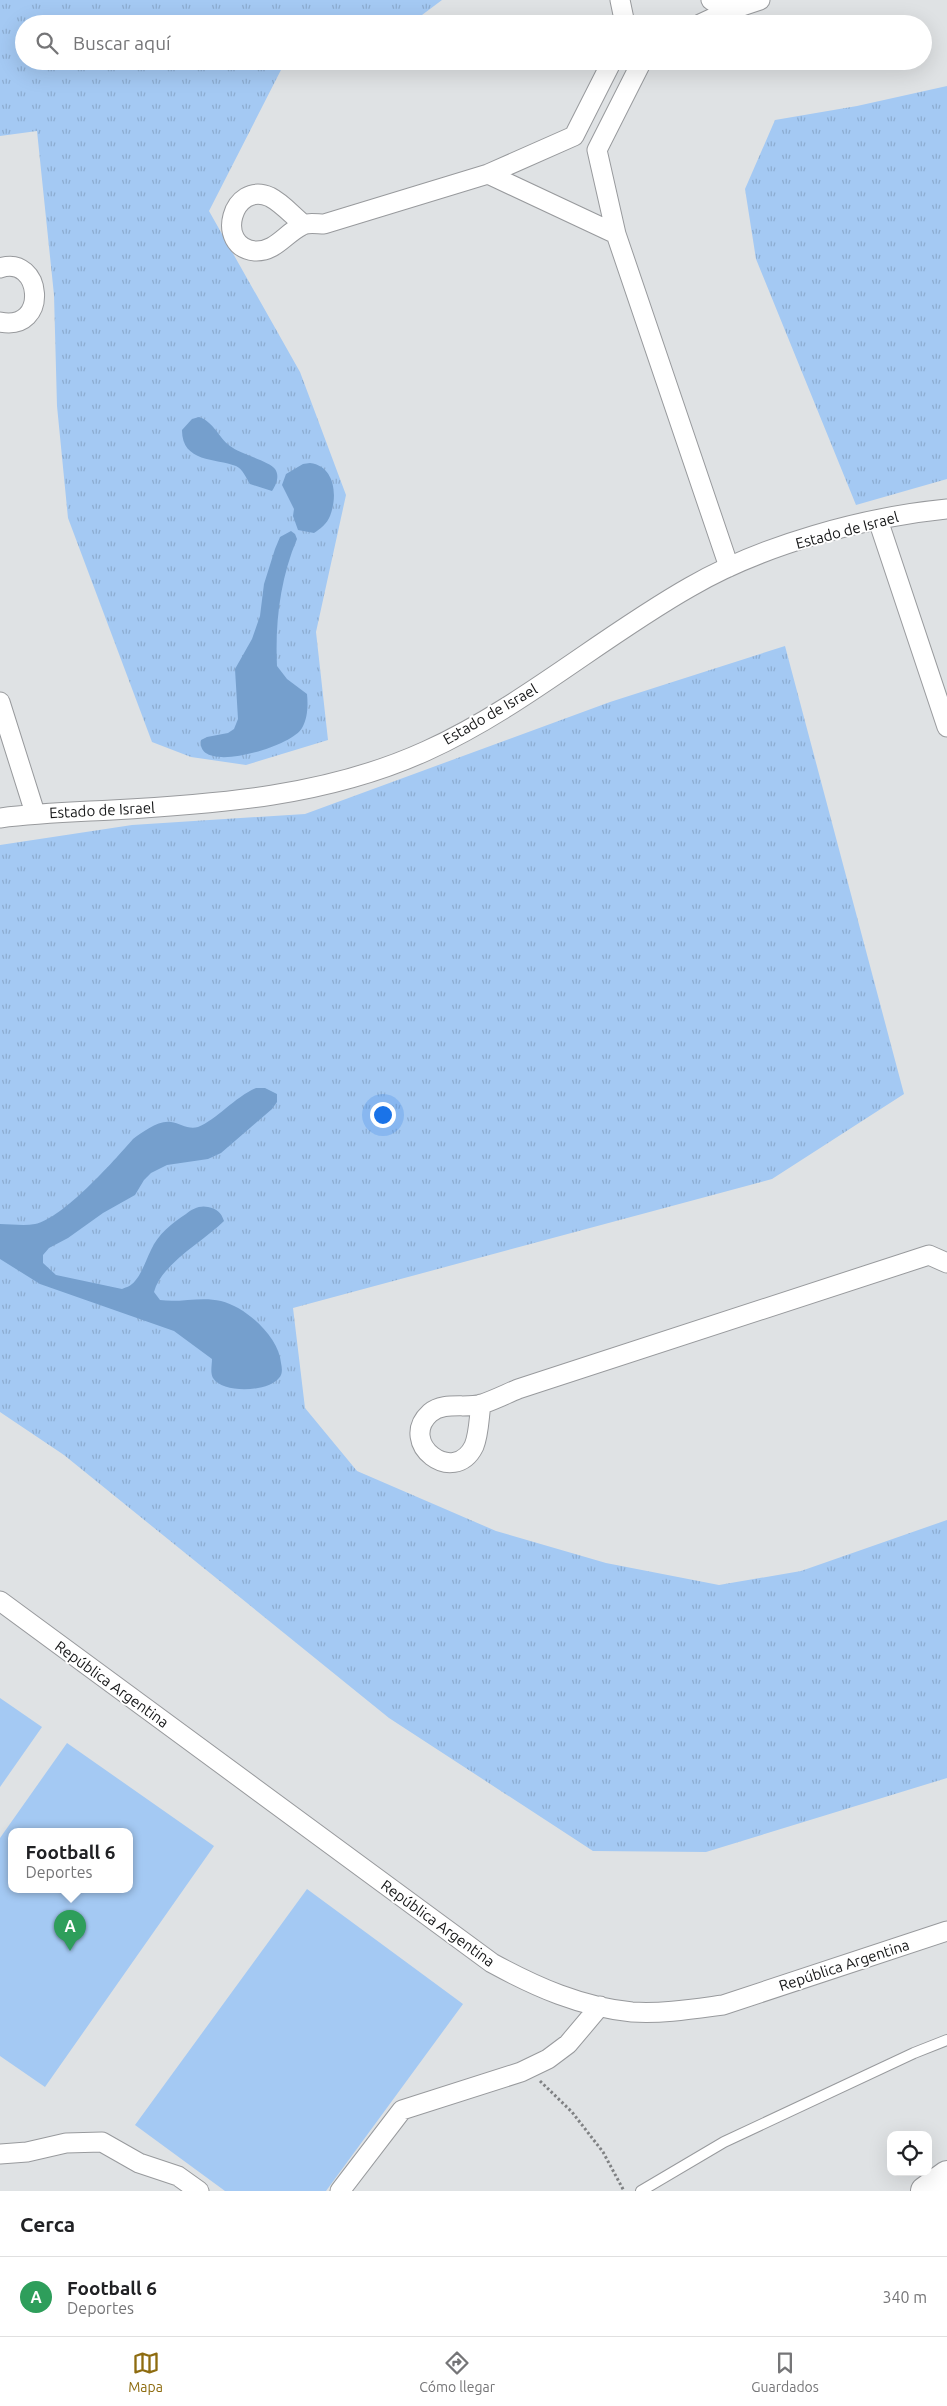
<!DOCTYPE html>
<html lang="es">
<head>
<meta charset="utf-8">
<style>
	:root { --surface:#fff; --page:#f6f6f6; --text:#202124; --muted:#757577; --line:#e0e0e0; --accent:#8e6c10 }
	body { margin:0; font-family:Ubuntu,sans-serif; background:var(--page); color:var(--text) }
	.controls { position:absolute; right:15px; bottom:15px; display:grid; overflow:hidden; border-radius:10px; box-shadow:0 5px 20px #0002 }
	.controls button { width:45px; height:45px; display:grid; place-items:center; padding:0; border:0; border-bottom:1px solid var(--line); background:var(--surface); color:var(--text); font:25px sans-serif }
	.you { position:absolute; left:382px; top:1114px; width:18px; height:18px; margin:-12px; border:4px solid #fff; border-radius:50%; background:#1a73e8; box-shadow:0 0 0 8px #1a73e833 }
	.badge { display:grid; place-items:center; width:32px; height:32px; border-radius:50%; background:var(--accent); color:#fff; font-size:16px; font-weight:700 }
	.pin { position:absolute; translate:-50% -41px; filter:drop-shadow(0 1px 2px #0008) }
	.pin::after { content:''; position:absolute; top:26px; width:18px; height:15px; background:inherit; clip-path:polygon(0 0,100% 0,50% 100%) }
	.popup { position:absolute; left:8px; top:1828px; width:125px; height:65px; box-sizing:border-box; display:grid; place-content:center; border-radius:10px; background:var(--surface); filter:drop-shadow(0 1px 4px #0005); font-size:16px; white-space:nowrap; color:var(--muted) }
	.popup b { font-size:19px; color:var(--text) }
	.popup::after { content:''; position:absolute; left:50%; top:100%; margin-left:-10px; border:10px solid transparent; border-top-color:var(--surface) }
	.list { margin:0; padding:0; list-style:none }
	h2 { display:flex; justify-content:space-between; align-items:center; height:65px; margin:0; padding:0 20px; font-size:21px }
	h2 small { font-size:16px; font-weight:400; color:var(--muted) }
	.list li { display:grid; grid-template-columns:32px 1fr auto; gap:15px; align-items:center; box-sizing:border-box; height:80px; padding:0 20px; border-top:1px solid var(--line) }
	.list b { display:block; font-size:19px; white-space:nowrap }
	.list p { margin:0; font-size:16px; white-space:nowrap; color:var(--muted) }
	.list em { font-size:16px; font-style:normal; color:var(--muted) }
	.icon { flex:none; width:28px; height:28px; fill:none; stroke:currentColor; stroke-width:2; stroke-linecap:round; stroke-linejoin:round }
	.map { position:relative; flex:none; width:947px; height:2191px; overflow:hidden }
	.search { position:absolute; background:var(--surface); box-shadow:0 5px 20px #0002; left:15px; right:15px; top:15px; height:55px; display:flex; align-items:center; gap:12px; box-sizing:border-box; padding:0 18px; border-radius:28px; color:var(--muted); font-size:19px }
	.sheet { height:145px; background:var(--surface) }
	nav { display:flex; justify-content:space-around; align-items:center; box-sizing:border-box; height:70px; border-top:1px solid var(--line); background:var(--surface); font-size:14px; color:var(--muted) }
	nav a { display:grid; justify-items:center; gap:2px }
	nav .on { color:var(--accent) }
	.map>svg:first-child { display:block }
</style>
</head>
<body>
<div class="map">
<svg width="947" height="2191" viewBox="0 0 947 2191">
	<defs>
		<pattern id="grass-tufts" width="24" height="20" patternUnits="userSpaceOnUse" patternTransform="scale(1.25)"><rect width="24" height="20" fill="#a4c9f3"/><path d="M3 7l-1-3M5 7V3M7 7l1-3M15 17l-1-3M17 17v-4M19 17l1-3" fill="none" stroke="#8cacd0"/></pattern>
	</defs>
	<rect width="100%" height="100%" fill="#dfe2e4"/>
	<path fill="url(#grass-tufts)" d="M0,0H442L410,24H24V61H307L283,66L209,211L300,372L346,495L316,632L328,740L246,765L191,757L152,742L68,518L57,406L54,295L37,131L0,136Z
		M947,86V479L856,505L756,259L745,189L775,120L857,106Z
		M785,646L904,1094L772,1179L293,1308L305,1408L357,1471L496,1531L606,1563L719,1585L801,1571L947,1520V1778L706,1852L593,1851L389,1718L64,1455L0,1412V845L132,825L305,814L610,702Z"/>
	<path fill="#a4c9f3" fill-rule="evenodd" d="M0,1698L42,1727L0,1787Z
		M67,1743L214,1846L45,2087L0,2056V1838ZM129,1832V1890H11V1832Z
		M307,1889L463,2004L326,2191H225L135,2125Z"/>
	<path fill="#759fcd" d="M199,417C214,422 218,437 230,446C240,454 269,461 275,469C280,476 276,485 272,491L250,484C246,478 243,469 236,466C216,458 182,463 182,430L192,419Z
		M310,463C335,466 338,496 330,516C327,524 320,529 314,533L298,530L293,516L294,509L282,485L286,474L303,464Z
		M291,531L295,534L297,539C280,579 275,623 277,666L287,679L307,694C308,704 308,718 302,728C292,747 195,776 201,740L207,737L228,733L234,729L238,719L235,669L252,639L260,616L264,584L275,549L280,537Z
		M256,1088H265L277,1094V1102L272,1109L221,1153L208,1159L167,1165L151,1173L144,1180L135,1195L103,1213L68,1238L49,1248L43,1255V1263L56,1275L122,1289C127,1287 131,1286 135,1281C142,1273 146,1260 151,1250C158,1234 172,1223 186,1214C192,1209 200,1205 208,1207C217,1209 221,1212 224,1221C204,1241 161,1264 154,1292L160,1300C180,1303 201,1296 221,1301C246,1307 279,1337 281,1363C282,1368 283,1374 279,1378C268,1392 223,1394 213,1378C210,1373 212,1365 212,1359L174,1331L40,1284L0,1259V1224C11,1224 24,1226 35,1224C62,1219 114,1161 133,1139C143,1132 158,1120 171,1122C180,1123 188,1130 198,1127C216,1120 235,1097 256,1088Z"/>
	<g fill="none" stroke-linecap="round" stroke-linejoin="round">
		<g stroke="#989a9d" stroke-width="12">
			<path id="lane" d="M641,2191L724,2142L914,2053L947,2040"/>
		</g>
		<g stroke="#989a9d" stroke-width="21">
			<path id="street" d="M620,0L625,24
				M711,0L730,10
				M700,24L730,10L760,0
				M642,61L597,150L616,234L729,567
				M488,174L616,234
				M303,224C293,216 282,203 270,197C232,180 214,247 255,251C275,252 285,234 301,226C307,222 317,224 324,224L488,174L574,136L612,61
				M0,268C42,254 50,332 0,322
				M878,520L947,727
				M0,702L35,813
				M0,818C37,813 74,812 112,810C219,804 327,796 426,751C521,708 600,638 690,587C762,545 864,517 947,509
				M481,1404C479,1417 479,1434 474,1446C454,1487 397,1443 430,1413C444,1401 466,1409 482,1404C494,1400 506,1394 518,1389L929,1255L947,1263
				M0,1601L492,1963C536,1987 581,2007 632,2012C662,2014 693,2009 723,2005L947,1931
				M0,2154L27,2152L66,2143L102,2142L139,2163L178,2176L199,2191
				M340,2191L402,2110L521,2072L548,2059L568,2044L600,2006"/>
		</g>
		<g stroke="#989a9d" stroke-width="30">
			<path id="secondary" d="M925,2191L947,2175"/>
		</g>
		<path stroke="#7f8183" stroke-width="3" stroke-dasharray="2.5 2.5" stroke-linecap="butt" d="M540,2081L572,2112L603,2152L624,2191"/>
		<use href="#lane" stroke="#fff" stroke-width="10"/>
		<use href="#street" stroke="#fff" stroke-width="19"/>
		<use href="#secondary" stroke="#fff" stroke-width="28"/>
	</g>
	<g text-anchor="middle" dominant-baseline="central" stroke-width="4" stroke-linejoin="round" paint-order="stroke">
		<g font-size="15" fill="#141516" stroke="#fff">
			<text transform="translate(847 530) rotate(-15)">Estado de Israel</text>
			<text transform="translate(490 714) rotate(-30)">Estado de Israel</text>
			<text transform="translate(102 810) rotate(-3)">Estado de Israel</text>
			<text transform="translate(112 1684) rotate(36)">República Argentina</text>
			<text transform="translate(438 1923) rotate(36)">República Argentina</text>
			<text transform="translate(844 1965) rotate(-18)">República Argentina</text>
		</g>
	</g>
</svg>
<div class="controls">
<button><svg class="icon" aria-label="locate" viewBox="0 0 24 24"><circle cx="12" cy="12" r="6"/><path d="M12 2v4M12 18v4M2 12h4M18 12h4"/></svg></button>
</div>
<div class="you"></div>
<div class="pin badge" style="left:70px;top:1951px;background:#2e9e5b">A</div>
<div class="popup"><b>Football 6</b>Deportes</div>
<div class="search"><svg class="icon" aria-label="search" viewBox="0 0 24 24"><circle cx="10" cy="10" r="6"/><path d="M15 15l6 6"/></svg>Buscar aquí</div>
</div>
<section class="sheet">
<h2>Cerca<small></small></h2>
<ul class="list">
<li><span class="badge" style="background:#2e9e5b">A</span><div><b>Football 6</b><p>Deportes</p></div><em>340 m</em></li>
</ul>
</section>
<nav>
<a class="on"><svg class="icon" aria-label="map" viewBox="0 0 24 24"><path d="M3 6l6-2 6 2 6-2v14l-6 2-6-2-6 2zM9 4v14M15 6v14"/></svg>Mapa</a>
<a><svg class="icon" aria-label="directions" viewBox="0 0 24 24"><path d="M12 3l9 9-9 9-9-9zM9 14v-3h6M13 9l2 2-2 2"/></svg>Cómo llegar</a>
<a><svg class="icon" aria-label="saved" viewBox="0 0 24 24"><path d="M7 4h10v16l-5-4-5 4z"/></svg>Guardados</a>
</nav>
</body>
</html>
